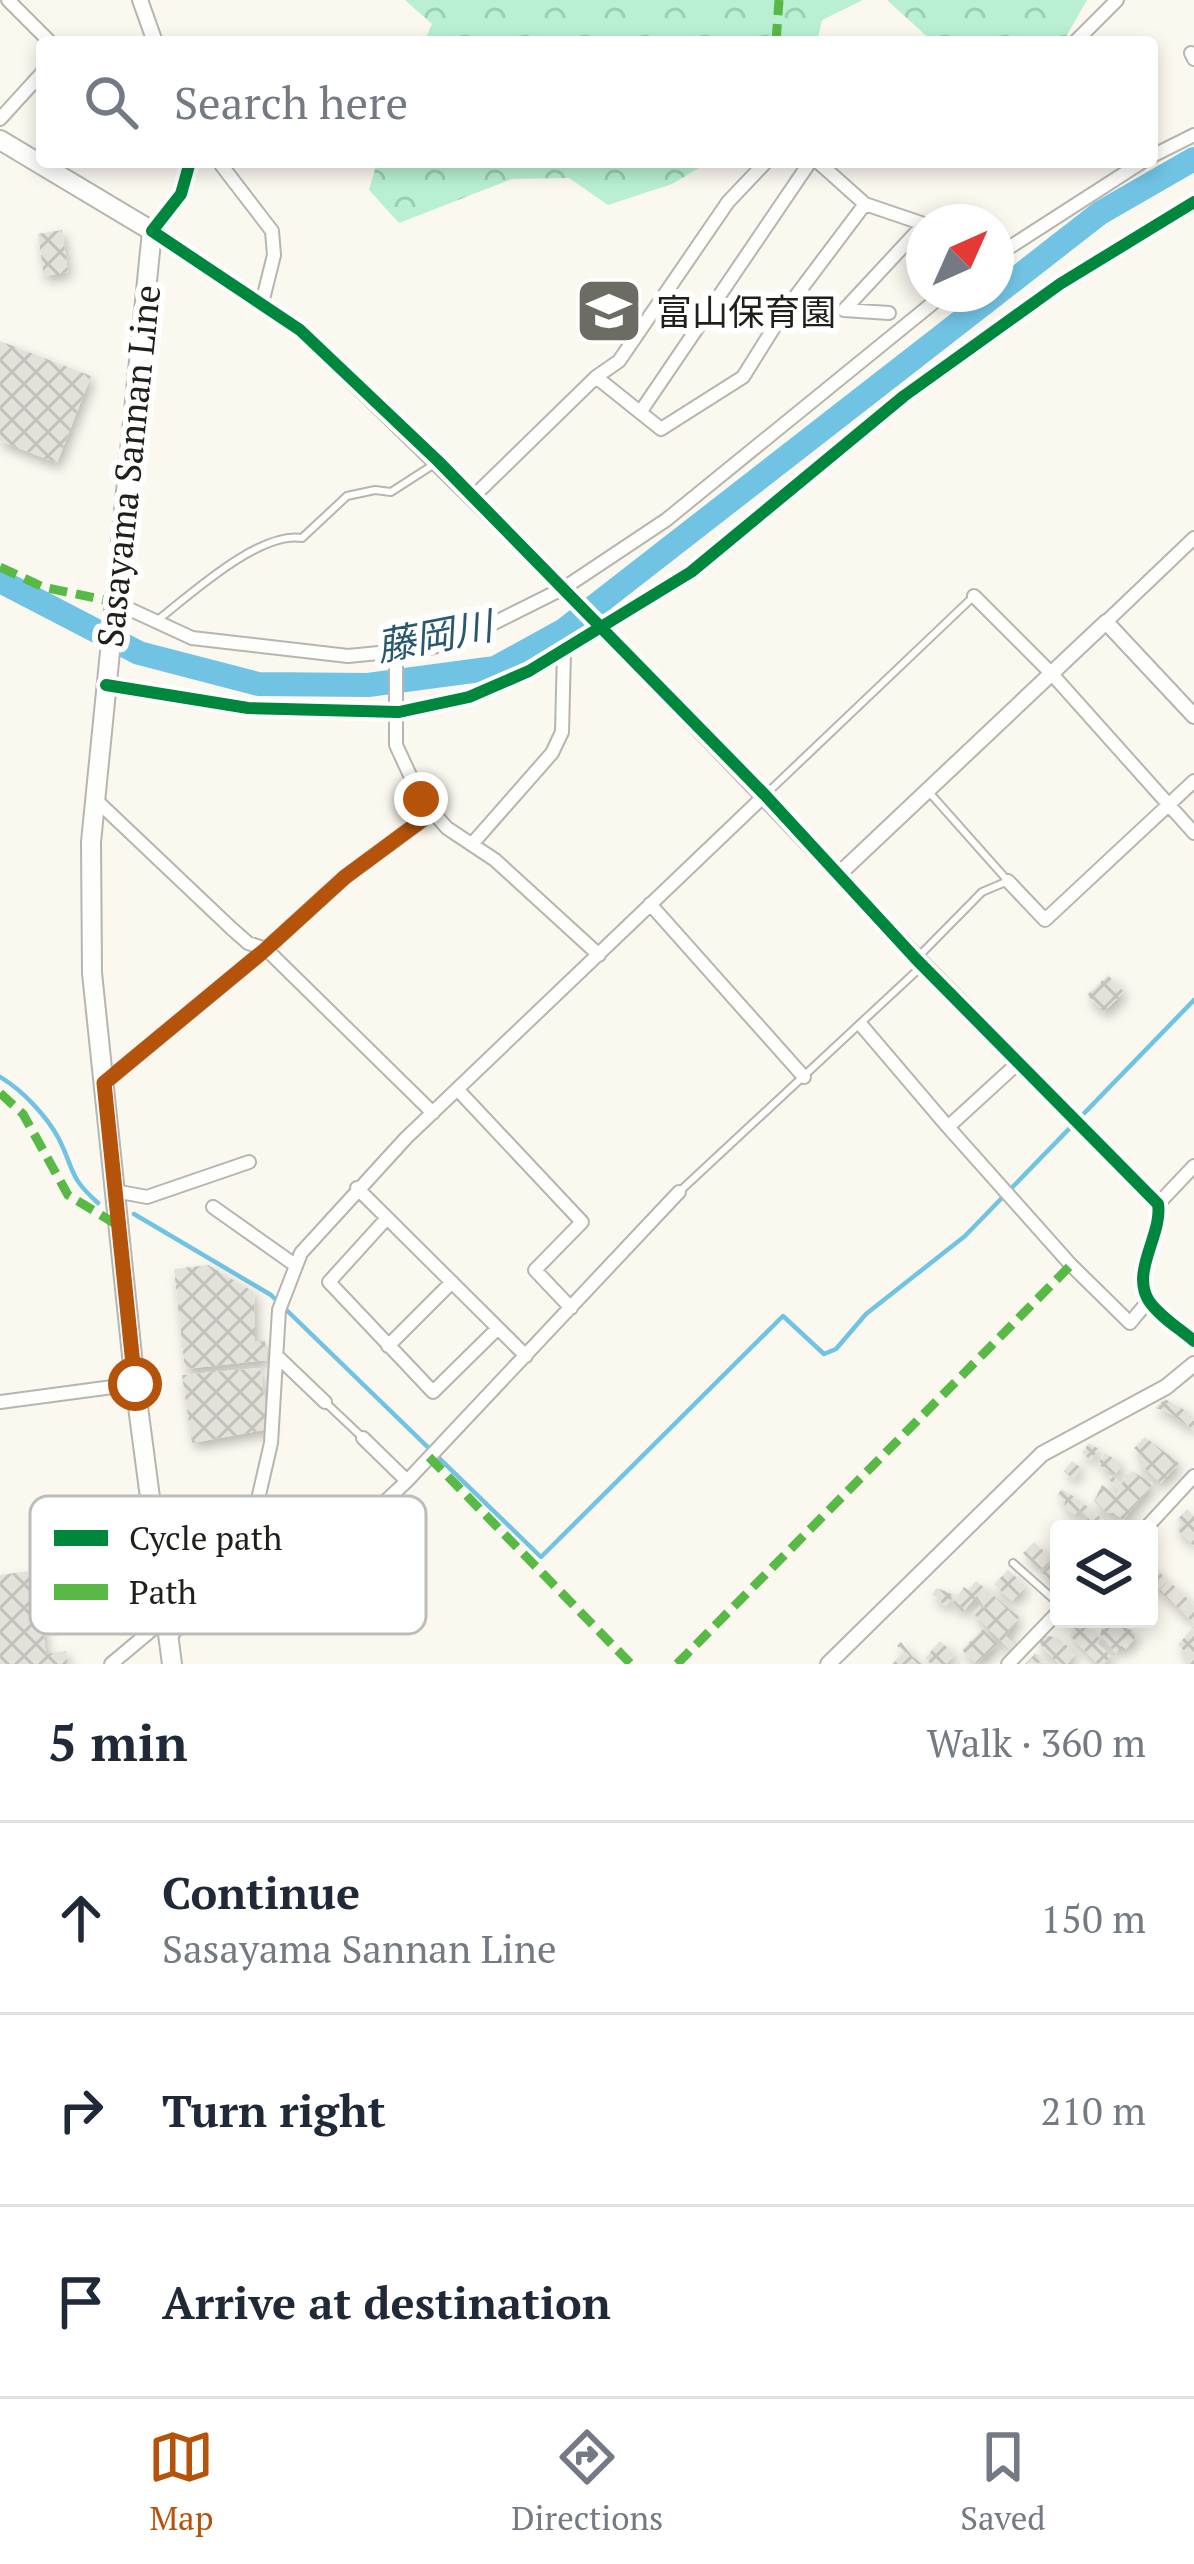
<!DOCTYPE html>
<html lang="en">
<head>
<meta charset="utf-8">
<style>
	:root { --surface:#fff; --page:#f6f6f7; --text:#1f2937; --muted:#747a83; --line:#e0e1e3; --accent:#b45309 }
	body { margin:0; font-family:"PT Serif","Noto Sans JP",serif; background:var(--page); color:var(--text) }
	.controls { position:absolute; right:36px; bottom:36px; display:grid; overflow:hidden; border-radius:12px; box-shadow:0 6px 18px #0003 }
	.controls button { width:108px; height:108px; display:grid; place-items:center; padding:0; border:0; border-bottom:3px solid var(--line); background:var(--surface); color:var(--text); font:60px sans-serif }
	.compass { position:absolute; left:906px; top:204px; width:108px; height:108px; border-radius:50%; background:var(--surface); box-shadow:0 6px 18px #0003; rotate:45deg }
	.stop { position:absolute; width:36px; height:36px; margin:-27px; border:9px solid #b45309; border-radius:50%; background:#fff }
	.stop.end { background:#b45309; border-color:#fff; box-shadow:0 3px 12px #0008 }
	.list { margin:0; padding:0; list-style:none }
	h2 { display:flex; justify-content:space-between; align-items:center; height:156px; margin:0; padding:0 48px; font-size:51px }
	h2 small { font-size:39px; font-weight:400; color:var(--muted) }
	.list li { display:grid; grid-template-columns:78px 1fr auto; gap:36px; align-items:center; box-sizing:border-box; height:192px; padding:0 48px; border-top:3px solid var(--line) }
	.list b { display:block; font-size:45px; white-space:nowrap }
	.list p { margin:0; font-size:39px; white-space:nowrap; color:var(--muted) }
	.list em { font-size:39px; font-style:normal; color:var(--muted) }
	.icon { flex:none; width:66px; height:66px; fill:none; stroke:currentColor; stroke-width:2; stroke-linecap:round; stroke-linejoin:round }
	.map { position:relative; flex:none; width:1194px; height:1664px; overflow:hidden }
	.search { position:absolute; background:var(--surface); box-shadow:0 6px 18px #0003; left:36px; right:36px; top:36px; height:132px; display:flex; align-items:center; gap:30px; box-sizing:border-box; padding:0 42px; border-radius:12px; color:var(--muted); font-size:45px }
	.sheet { height:732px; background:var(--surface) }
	nav { display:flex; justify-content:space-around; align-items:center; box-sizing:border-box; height:168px; border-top:3px solid var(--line); background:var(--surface); font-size:33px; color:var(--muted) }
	nav a { display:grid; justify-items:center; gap:6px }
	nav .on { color:var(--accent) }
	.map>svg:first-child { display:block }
</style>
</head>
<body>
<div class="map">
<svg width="1194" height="1664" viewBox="0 0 1194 1664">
	<defs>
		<pattern id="forest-crowns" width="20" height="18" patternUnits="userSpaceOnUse" patternTransform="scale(3)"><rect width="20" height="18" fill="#b8f0d1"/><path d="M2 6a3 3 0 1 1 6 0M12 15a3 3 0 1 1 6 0" fill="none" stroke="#9ecdb3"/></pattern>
		<pattern id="building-cross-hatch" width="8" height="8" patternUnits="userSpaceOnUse" patternTransform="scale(3)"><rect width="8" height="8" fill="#e4e1db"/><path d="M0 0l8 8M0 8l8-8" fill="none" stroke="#c3c1bb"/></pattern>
		<filter id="shadow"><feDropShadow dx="3.5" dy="6" stdDeviation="6" flood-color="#0004"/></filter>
	</defs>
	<rect width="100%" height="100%" fill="#faf8ef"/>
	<path fill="url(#forest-crowns)" d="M405,0H863L822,20L817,42H424L432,24Z
		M887,0H1087L1063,42H933Z
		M377,162H709L672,184L608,205L569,178L512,179L399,223L369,190Z"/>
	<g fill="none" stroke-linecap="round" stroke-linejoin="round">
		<path stroke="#71c3e4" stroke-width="4.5" d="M0,1077C22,1090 46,1115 59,1139C75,1171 68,1176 98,1203
			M134,1214L271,1295L541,1557L783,1316L824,1354L836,1349L866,1314L965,1236L1194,1000"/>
		<path stroke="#71c3e4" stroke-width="24" d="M996,294L1100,213L1194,159
			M0,581L139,653L258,684L368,685L495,668L564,630L996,294"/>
	</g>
	<path fill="url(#building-cross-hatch)" filter="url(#shadow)" d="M62,230L68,272L44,276L38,234Z
		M0,341L91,376L57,463L0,441Z
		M1108,975L1124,992L1104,1012L1087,995Z
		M208,1265L254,1292L255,1342L265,1341L267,1360L185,1369L174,1269Z
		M260,1368L269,1429L192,1443L182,1375Z
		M1165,1399L1190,1413L1187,1417L1194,1421V1430L1166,1411L1155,1408Z
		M1145,1437L1179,1463L1161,1483L1137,1461L1142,1456L1134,1448Z
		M1089,1443L1099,1449L1091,1460L1082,1453Z
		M1105,1453L1122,1464L1115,1475L1098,1464Z
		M1072,1461L1081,1468L1073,1479L1064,1471Z
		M1132,1471L1153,1484L1123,1520L1114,1513H1107L1094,1501L1102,1485L1116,1495L1119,1489L1107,1478L1110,1475L1122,1484L1126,1472L1128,1475Z
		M1062,1489L1079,1500L1111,1526L1090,1529L1084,1523L1088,1518L1079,1510L1074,1515L1064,1506L1065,1501L1057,1495Z
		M1187,1509L1194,1516V1546L1177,1529L1181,1524L1177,1520Z
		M1034,1542L1051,1558L1040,1570L1023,1553Z
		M1055,1559L1059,1564V1588L1042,1573Z
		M1149,1563L1167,1580L1158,1590L1149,1582Z
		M75,1565L81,1605L40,1611L46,1654L66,1651L68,1664H0V1575Z
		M1008,1570L1026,1586L1012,1601L994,1584Z
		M976,1581L1019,1617L1006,1636L1014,1645L1010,1650L973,1613L980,1606L985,1608L977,1595L963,1612L953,1602L964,1587L968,1590Z
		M1169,1581L1194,1605V1623L1159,1591Z
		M937,1588L954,1595L946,1606L932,1594Z
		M1066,1619H1079L1099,1638L1098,1644L1111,1656L1104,1664H1098L1069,1635L1075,1628Z
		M1111,1619L1138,1634L1126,1649L1121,1645L1116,1653L1099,1633Z
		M1194,1626V1664H1190L1183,1657L1187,1653L1178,1645Z
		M983,1629L998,1644L976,1664L962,1650Z
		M1045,1635L1057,1638L1076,1653L1067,1664H1059L1038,1642Z
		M940,1641L955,1655L946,1664H931L925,1658Z
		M901,1642L912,1656L922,1664H892L904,1652L897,1646Z
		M1035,1654L1040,1655L1047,1662L1025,1664Z"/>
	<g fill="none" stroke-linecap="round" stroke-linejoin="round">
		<g stroke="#b6b5af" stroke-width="10">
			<path id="service" d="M159,619C192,593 260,531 302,538L347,496L375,490L391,492L436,463
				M765,795L972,598
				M919,956L982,892L1008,881L928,791
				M679,1192L922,966
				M325,1402L362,1437
				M1013,1563L1059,1604"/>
		</g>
		<g stroke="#b6b5af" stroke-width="16">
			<path id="minor" d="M8,0L50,42
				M1075,42L1117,0
				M1191,53L1194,59
				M0,119L42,73
				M1152,156L1194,135
				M219,162L272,231L274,255L262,303
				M818,162L865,204
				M996,256L1142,162
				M889,313L844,310L924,224
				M596,377L661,429L743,377L783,313L865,204L924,224
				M641,411L810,162
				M473,497L596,377L619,361L728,202L766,162
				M974,596L1051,673L1194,833
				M114,602L192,638L348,656L430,648L468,636L564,588L666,520L944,294
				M1106,622L1194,538
				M396,651V745L421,799L447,828L495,860L599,955
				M106,685L248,708L399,712L469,697L529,671L691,572L904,396L1060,284L1194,202
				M95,799L231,928L248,943L266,949L345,877L433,812
				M472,844L552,753L562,732L564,651
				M838,875L1158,1204C1163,1234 1130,1272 1149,1301C1159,1316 1180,1329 1194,1341
				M1008,881L1045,920L1194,781
				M650,904L804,1077
				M862,1026L948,1127
				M1018,1063L948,1127L1071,1265L1130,1323L1149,1300
				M104,1083L266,949L433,1113
				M457,1089L582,1222L535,1270L571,1308
				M357,1188L526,1356
				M115,1191L147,1197L249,1162
				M1158,1204L1194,1166
				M213,1207L295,1265
				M387,1218L329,1282L433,1392L498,1328
				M388,1346L452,1282
				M279,1358L325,1402
				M0,1402L135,1384
				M363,1438L407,1481
				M1145,1529L1194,1476
				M222,1576L260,1619L407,1481L679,1192
				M170,1637L222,1576L239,1548L259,1495L271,1443L279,1310L301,1253L406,1138L765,795
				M111,1664L166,1618
				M1008,1664L1059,1611"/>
		</g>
		<g stroke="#b6b5af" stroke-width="18">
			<path id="tertiary" d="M140,0L155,42
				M190,162L181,194L152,231L300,330L564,588L838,875L1106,622L1194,716
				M828,1664L1042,1454L1166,1387L1194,1364"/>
		</g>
		<g stroke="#b6b5af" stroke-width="22">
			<path id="primary" d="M0,140L152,231L91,842L92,973L135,1384L172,1664"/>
		</g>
		<use href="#service" stroke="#fefefd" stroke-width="6"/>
		<use href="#minor" stroke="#fefefd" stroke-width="12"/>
		<use href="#tertiary" stroke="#fefefd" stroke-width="14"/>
		<use href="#primary" stroke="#fefefd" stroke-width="18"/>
		<path stroke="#58b947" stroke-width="9" stroke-dasharray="18 9" stroke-linecap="butt" d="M776,42L779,0
			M0,567L43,587L114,602
			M0,1093L23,1114L68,1195L119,1226
			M429,1457L631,1664
			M677,1664L1071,1265"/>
		<g stroke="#fff" stroke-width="20">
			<path id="cycleway" d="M190,162L181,194L152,231L300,330L438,461L765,795L916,959L1158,1204C1163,1234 1130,1272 1149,1301C1159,1316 1180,1329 1194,1341
				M106,685L248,708L399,712L469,697L529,671L691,572L904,396L1060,284L1194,202"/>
		</g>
		<use href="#cycleway" stroke="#00873e" stroke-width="12"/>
	</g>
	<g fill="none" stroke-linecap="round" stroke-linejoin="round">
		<path stroke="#b45309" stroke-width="15" d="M135,1384L104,1083L266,949L345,877L433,812L421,799"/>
	</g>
	<defs>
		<g id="school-square" transform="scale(3.45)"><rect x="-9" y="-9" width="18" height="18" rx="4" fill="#6c6b64" stroke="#fff"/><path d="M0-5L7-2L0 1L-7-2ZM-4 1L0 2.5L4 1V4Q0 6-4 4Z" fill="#fff"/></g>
	</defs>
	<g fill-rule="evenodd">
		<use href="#school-square" x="609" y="311"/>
	</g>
	<g text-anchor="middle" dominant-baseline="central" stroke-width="12" stroke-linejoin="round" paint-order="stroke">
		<g font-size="36" fill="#201f19" stroke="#fff" text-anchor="start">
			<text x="656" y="311">富山保育園</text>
		</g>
		<g font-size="36" fill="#201f19" stroke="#fff">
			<text transform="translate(128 466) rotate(-84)">Sasayama Sannan Line</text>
		</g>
		<g font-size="39" font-style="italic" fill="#29576d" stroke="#fff">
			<text transform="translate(434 635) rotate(-11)">藤岡川</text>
		</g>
	</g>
	<rect x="30" y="1496" width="396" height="138" rx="18" fill="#fff" stroke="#bcbcba" stroke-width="3"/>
	<rect x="54" y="1530" width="54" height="16" fill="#00873e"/>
	<rect x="54" y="1584" width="54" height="16" fill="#58b947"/>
	<g font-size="33" fill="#201f19">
		<text x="129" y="1550">Cycle path</text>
		<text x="129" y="1604">Path</text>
	</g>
</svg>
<div class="controls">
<button><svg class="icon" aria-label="layers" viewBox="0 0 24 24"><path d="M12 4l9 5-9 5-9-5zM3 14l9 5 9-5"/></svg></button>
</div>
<svg class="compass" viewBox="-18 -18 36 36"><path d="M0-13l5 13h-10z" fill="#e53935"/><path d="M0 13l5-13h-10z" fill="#747a83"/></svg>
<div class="stop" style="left:135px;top:1384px"></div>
<div class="stop end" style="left:421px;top:799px"></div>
<div class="search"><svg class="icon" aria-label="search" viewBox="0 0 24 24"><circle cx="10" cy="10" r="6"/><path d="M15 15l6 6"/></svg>Search here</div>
</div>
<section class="sheet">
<h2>5 min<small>Walk · 360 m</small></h2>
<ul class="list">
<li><svg class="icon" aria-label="ahead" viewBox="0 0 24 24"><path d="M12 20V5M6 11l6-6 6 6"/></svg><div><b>Continue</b><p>Sasayama Sannan Line</p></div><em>150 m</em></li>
<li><svg class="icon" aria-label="right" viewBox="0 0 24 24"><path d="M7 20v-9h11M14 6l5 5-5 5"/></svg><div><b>Turn right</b></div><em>210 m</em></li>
<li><svg class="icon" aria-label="arrive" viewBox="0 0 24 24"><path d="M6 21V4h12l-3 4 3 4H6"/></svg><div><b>Arrive at destination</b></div></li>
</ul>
</section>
<nav>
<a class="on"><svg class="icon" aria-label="map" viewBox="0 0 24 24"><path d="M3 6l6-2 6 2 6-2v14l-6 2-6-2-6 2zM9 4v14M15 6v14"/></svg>Map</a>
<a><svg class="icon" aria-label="directions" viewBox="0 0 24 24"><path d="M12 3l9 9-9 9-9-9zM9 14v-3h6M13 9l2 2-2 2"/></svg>Directions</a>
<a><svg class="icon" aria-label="saved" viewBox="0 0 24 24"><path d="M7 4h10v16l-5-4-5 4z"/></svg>Saved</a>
</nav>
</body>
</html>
